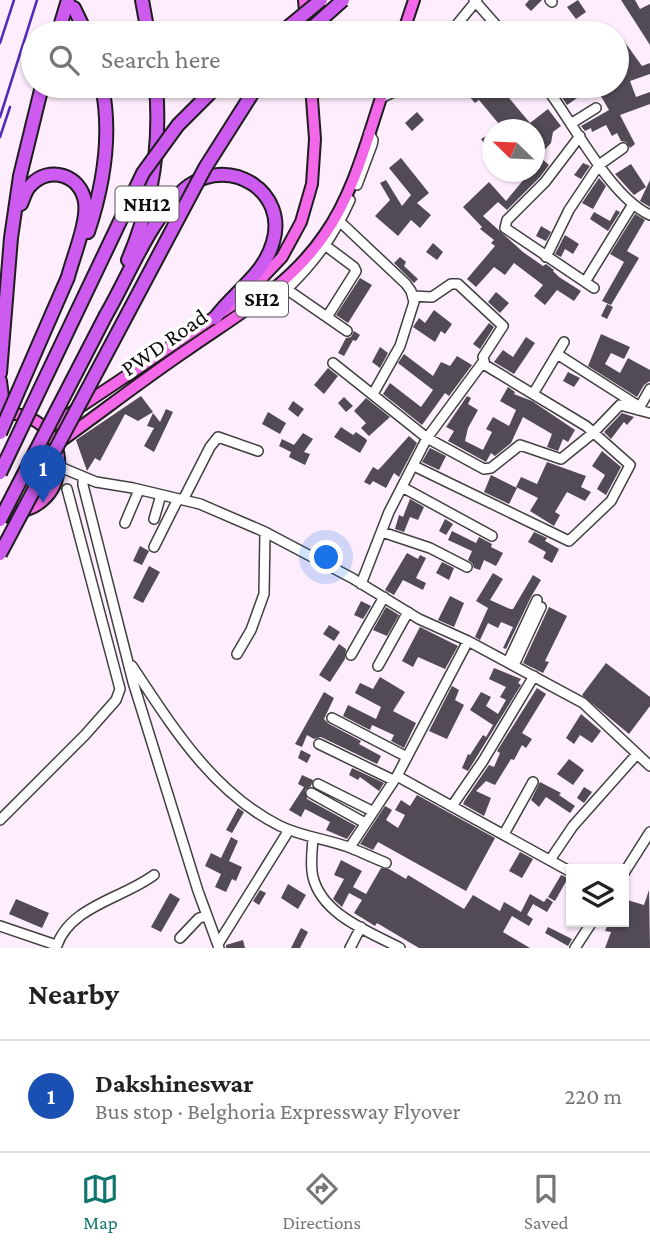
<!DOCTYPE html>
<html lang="en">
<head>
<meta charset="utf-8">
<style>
	:root { --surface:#fff; --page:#f2f2f2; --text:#222; --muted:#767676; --line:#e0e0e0; --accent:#0f766e }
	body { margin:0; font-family:"Crimson Pro",serif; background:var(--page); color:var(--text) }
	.controls { position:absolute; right:21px; bottom:21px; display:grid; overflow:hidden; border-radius:0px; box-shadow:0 2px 5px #0004 }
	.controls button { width:63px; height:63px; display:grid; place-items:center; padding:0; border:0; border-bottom:2px solid var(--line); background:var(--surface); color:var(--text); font:35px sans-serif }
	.compass { position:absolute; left:482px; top:119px; width:63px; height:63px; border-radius:50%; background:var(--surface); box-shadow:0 2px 5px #0004; rotate:293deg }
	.you { position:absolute; left:327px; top:558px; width:24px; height:24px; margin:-18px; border:5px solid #fff; border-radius:50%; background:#1a73e8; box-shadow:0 0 0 10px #1a73e833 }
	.badge { display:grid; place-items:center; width:46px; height:46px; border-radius:50%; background:var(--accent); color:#fff; font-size:23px; font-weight:700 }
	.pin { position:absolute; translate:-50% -58px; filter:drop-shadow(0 2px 4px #0008) }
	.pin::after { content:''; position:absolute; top:37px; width:24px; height:21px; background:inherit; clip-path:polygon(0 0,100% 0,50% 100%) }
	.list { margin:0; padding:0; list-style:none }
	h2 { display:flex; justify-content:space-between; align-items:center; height:91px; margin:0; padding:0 28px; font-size:30px }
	h2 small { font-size:23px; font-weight:400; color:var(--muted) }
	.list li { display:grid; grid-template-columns:46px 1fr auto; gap:21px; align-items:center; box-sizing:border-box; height:112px; padding:0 28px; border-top:2px solid var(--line) }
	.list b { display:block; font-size:26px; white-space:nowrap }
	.list p { margin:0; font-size:23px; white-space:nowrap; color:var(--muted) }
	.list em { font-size:23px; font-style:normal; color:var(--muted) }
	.icon { flex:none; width:38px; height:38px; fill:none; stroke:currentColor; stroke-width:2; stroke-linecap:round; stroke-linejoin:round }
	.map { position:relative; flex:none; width:650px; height:948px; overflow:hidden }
	.search { position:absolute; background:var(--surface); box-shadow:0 2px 5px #0004; left:21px; right:21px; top:21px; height:77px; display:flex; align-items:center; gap:18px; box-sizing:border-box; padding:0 24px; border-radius:38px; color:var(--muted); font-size:26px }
	.sheet { height:203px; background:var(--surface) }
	nav { display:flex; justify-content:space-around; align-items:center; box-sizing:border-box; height:98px; border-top:2px solid var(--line); background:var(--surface); font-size:19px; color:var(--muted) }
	nav a { display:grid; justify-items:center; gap:4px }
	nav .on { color:var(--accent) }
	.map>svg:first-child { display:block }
</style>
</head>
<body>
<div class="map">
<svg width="650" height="948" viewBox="0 0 650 948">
	<rect width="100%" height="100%" fill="#feedfc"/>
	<path fill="#524a55" d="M529,0H542L531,11L525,5Z
		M578,0L586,12L576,19L567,7Z
		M621,0H635L640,9L650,4V45Z
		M433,22L442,25L439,33H429Z
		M583,22L592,33H569Z
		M624,41L642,66L650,63V74L630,81L636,97L650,92V104L620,115L635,144L630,148L626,142L621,141L617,133L612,136L606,125L592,132L591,128L585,131L581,126L609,110L595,86H617V75L624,73L617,62V46Z
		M475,86H499L530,123L548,109L561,126L553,132L551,143L539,156L549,165L540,177L507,210L498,202L483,216L523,252L543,266L546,264L554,270L553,271L559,277L581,291L574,301L557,290L545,305L534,296L543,285L514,263L505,275L494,267L476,287L467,279L495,246L491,243L494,240L480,229L482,227L463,207L489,182L506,201L530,172H535V130H504L479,100L475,103L468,95Z
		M560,86H573L580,96L567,105L556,89Z
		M417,112L424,120L412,131L405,123Z
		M493,132V157L481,139Z
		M401,158L429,193L417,203L431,215L420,228L411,220L398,236L375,216L390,200L380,183L386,180L402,206L411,195L389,168Z
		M583,163L590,166L581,179L574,175Z
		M631,164L646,187L634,195L615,174Z
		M599,178L606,186L593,209L582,203Z
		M650,180V207L640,201Z
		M616,210L620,212L608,231L590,219L594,212L610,221Z
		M635,214L645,220L627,251L639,258L611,305L602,301L624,262L610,254Z
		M541,226L551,232L546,241L536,236Z
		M565,235L579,244L573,254L565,249L561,257L555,254Z
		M433,243L443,252L437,260L426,252Z
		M400,257L406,262L404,266L418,279L414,283L394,263Z
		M360,278L372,285L348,323L336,315Z
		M496,292L509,303L500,313L488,302Z
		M607,304L613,307L607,319L601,316Z
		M434,310L452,324L445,334L441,331L435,342L413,327L419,318L425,323Z
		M489,323L494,327L480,349L473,344Z
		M354,331L360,335L356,341L353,340L344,356L338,353L346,338L351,337Z
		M601,334L630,347L624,359L611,353L605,364L620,373L628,358L650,370V381L644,385L637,397L588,366Z
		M526,337L535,343L514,374L494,362L503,350L513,357Z
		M380,347L388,353L380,368L372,362Z
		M404,354L433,376L441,362L450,366L457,356L472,365L449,396L445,393L422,425L383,394L390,383L421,407L433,390L398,363Z
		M328,368L338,376L324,394L314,385Z
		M568,372L580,378L574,387L563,381Z
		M508,387L515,392L514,394L532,401L575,430L568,442L563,439L558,451L547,447L552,434L523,417L511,443L495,456L491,453L486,462L448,441L454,431L446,427L467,396L471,398L468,404L478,410L468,428L465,441L483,450L492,432L486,429L493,417L509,426L516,410L500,401Z
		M141,396L153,412L138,421L125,414L100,461L95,458L87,471L76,440Z
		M344,397L353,406L346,412L338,403Z
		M366,398L390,417L369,436L361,428L366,423L354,411Z
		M293,401L304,409L298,417L288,409Z
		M166,409L173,412L154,452L144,446L154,428L147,426L153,413L160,422Z
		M268,412L286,423L280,434L262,424Z
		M622,413L634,417L627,425L624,422L611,439L604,432Z
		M341,427L353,435L356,432L366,439L367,441L360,453L334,437Z
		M303,433L313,439L304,452L310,454L305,465L289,457L291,452L279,446L282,439L294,445Z
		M409,436L417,443L399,477L394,473L386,488L373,481L370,485L364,482L373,467L378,470L382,466Z
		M430,448L446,456L439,470L422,462Z
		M602,451L621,467L606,495L597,489L605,475L592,466Z
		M547,462L586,476L581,487L591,492L585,501L567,492L555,512L560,515L554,526L530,511L538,498L516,487L521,477L537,484Z
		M491,475L517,488L509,504L484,492Z
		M410,499L424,507L418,520L410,517L404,532L395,529L399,515L403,517Z
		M445,519L453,524L446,535L439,531Z
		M452,531L476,543L479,537L492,544L491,547L503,553L496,566L484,560L480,570L474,568L472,563L468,560L472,551L448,540Z
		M534,532L547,538L545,541L559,549L552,563L543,558L546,552L528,542Z
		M140,546L149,551L142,565L133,561Z
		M407,553L418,559L420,555L426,558L416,578L426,583L423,590L403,580L394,595L385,590Z
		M442,562L454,568L449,580L436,573Z
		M149,566L160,572L143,603L133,598Z
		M493,573L503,579L490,600L510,609H513L533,575L541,580L531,597L506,649L503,648L513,627L501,622L498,628L488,623L480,640L475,637L488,608L476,601Z
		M450,596L464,603L454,627L438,620Z
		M361,601L371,606L363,619L354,615Z
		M386,607L399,615L387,636L373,630Z
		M549,607L567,616L545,661L549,662L543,673L523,663Z
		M329,625L340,632L334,641L323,634Z
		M420,627L458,646L445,669L418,657L413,667L402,661Z
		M339,644L346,649L345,659L330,682L319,675Z
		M606,663L650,697V706L629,734L582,695Z
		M494,668L521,679L518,683L521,685L468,771L462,768L468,754L470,755L483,735L486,737L493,725L470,710L481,692L491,697L486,706L498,714L506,700L500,697L506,687L489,679Z
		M380,677L405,692L393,711L416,723L404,748L391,741L394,735L372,725L370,730L343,716L348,705L376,719L381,707L355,693L360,683L373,689Z
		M452,686L459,690L455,700L464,705L447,739L429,731Z
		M537,688L546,694L522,733L532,739L526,748L522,745L514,760L511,759L495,785L486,781L476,791L491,798L484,816L463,804L465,800L489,765L494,767L500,753L497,751Z
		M324,692L334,698L324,719L329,724L361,741L359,744L381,756L377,764L321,737L314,739L307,735L302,747L295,744Z
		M581,714L601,731L592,743L580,735L574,744L566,738Z
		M301,750L311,755L307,763L298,758Z
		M569,759L584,770L573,785L557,774Z
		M352,768L384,783L379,791L360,777L358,780L349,775Z
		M302,775L313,780L311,786L305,790L307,799L356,826L347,839L326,830L330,822L305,809L301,817L289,810L304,787L298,784Z
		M540,782L561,793L559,795L575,806L570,813L546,797L539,807L531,800Z
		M584,787L592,792L584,803L577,798Z
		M417,795L495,838L466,891L378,842L373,850L360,844L385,806L392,810L386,820L398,828L405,815L395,810L401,800L410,806Z
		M238,808L244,812L232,833L226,830Z
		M231,837L238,841L229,861L242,867L236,881L232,879L226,892L215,887L221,874L205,866L211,853L221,858Z
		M520,852L533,859L522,878L509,871Z
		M341,860L362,871L353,887L366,894L381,868L389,869L406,879L408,875L464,909L473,895L500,911L504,902L521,912L530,894L544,902L547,898L553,902L547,912L533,904L527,915L533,919L529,926L512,916L503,932L530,948H419L377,923L375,926L354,913L362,900L349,893L342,907L333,899L344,879L334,875Z
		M561,875L568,878L555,901L548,897Z
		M288,884L306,895L298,909L281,898Z
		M260,890L266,893L259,905L253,901Z
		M649,890L650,948H605L611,932L605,931L609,922H624V899L644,905Z
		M170,893L180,899L161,932L151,927Z
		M16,899L49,913L42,928L9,914Z
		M548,927L572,939L568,946L545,933Z
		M301,928L308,932L300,948H291Z
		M243,940L245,948H226V945Z"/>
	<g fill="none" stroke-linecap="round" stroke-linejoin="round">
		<g stroke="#404040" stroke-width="12">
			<path id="minor" d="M474,0L503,33
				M550,0L552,2
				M450,33L477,0
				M545,86C573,122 610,197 650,215
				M461,92L468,86
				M381,98L406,86
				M572,123L596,108
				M580,136L545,182L507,220L505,228L594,288
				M357,185L372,145L373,140L369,133
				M335,217L406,284L411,291L414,302L400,346L373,394
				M326,246L354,267L356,271L327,317
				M546,257L569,210L599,165L623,148
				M585,282L633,204
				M282,286L347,331
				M286,290C314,263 334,236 350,200
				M413,296L432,297L451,284H458L503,326L483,357L485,365L586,426L630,465L611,501L569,541L414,466
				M557,354L640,407
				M333,363L427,438L484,469L491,468L520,445L561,459L593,433L620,405L650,413
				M533,394L564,342
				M638,410L650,389
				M60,467L96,482L133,488L200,504L265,532L352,578L419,619L468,641L583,703L650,766
				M83,477V485L133,682L198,891L219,948
				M402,487L492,536
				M183,500L210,447L218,437L258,451
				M154,519L161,495
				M125,523L139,490
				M382,532L430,548L467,567
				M154,547L178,499
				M361,584L389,512L427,438L483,362
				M237,654L251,630L264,594L265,532
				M351,655L384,597
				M508,662L537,600
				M514,665L541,607
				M132,666C172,726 212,792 280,826C303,837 327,839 351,848C363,853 374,858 386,863
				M378,666L408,612
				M332,718L407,757
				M319,744L393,780
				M397,776L571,872
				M318,784L372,811
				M311,793L365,823
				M452,806L483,761L534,676
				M0,820L85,735L116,700L120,689L67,489
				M504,834L533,782
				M313,839C312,851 310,865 313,877C322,915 370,932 400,948
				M350,847L397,776L468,641
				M550,860L573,826L637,754
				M624,873L650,832
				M0,926L56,945
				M180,938L199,918L207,916
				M218,944L289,830
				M56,948C69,906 122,899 154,875
				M350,948L361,927
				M575,948L592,922"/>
		</g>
		<g stroke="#1e1e1e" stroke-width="14">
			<path id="major" d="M304,0L307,33
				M403,33L414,0
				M47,429L243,298L282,257L301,222L312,184L315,139L311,86
				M61,441C103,411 144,379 187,350C237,315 290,286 325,234C355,191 368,135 385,86
				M0,512C75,522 82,412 2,413"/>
		</g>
		<g stroke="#1e1e1e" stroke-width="16">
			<path id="highway" d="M142,0L148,33
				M74,8L86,33
				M58,33L68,0
				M21,204C24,198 25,190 31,185C49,165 81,175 85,202C88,222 73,257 68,277
				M88,232C104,184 112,135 102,86
				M128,260C152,204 161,146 156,86
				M106,315C129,276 153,211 190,185C231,156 288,192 273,242C264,275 234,292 215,318
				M0,373L11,238L20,176L42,86
				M0,381L4,413"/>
		</g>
		<use href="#minor" stroke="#fff" stroke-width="9"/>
		<use href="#major" stroke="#f368e8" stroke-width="10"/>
		<use href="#highway" stroke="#ce5bef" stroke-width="12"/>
		<path stroke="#512ab8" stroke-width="2.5" d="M0,43L14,0
			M0,117L37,0
			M0,137L10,107"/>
		<g stroke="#1e1e1e" stroke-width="16" stroke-linecap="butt">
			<path id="highway-bridge" d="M281,33L321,0
				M306,33L343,0
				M0,433L68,277
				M0,473L143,173L178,125L217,86
				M0,520L106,315
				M0,554L205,168L257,86"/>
		</g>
		<use href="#highway-bridge" stroke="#ce5bef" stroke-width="12"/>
	</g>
	<g text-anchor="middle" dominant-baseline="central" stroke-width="7" stroke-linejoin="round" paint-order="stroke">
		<g fill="#fff" stroke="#565656" stroke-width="2">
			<rect x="115.5" y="186.5" width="63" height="35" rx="5"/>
			<rect x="236" y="281.5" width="52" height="35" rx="5"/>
		</g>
		<g font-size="21" font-weight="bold" fill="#0d0d0d">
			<text x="147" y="204">NH12</text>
			<text x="262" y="299">SH2</text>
		</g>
		<g font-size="23" fill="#0d0d0d" stroke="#fff">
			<text transform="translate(164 342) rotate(-35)">PWD Road</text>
		</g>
	</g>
</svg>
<div class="controls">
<button><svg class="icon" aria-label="layers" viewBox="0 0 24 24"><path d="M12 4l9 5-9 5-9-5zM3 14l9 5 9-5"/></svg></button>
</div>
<svg class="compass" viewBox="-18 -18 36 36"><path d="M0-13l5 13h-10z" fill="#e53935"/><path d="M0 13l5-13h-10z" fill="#767676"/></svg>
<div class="you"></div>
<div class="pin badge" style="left:43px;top:503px;background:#1a4fb4">1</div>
<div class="search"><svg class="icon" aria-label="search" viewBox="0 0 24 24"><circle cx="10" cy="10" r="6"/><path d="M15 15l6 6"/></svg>Search here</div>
</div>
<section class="sheet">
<h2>Nearby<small></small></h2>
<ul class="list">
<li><span class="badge" style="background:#1a4fb4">1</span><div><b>Dakshineswar</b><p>Bus stop · Belghoria Expressway Flyover</p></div><em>220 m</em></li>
</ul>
</section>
<nav>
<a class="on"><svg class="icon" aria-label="map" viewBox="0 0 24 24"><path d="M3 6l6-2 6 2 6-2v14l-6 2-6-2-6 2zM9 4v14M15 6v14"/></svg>Map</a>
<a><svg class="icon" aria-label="directions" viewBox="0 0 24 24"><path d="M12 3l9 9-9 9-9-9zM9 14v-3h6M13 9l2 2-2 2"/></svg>Directions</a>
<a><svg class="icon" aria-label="saved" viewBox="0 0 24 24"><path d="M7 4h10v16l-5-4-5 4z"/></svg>Saved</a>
</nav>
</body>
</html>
